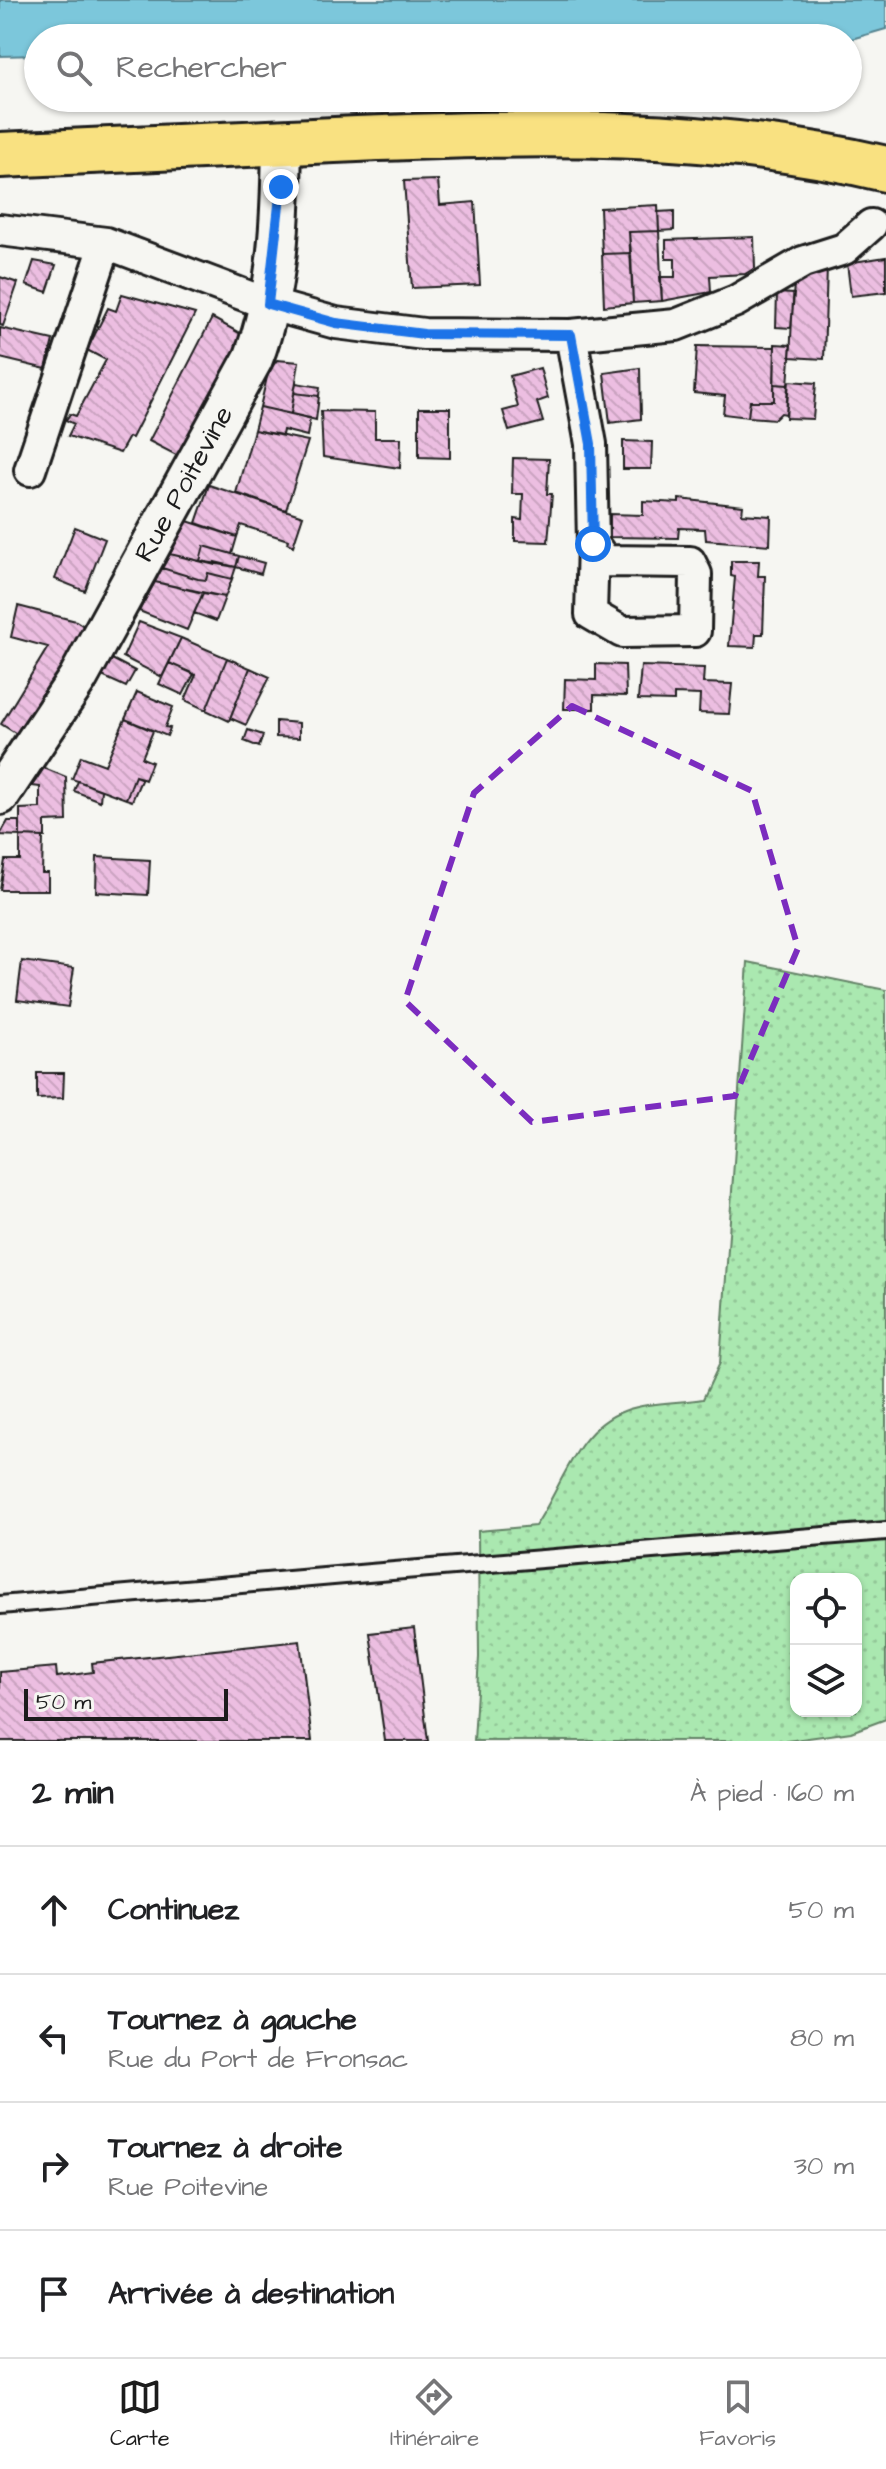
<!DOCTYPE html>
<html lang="fr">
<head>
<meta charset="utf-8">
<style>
	:root { --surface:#fff; --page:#f2f2f2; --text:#202124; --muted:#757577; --line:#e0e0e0; --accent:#1c1c1c }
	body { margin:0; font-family:"Architects Daughter",sans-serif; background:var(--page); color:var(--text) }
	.controls { position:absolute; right:24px; bottom:24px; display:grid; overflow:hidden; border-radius:16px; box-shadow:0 2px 6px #0004 }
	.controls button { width:72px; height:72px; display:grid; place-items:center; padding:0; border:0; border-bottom:2px solid var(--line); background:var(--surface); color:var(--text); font:40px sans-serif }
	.scale { position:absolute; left:24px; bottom:20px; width:204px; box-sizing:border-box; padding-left:8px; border:4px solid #1c1c1c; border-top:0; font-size:22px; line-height:28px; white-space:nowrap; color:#1c1c1c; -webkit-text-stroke:6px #f6f6f2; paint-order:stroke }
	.stop { position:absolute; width:24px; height:24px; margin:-18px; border:6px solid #1a73e8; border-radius:50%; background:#fff }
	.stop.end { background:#1a73e8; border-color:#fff; box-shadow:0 2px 8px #0008 }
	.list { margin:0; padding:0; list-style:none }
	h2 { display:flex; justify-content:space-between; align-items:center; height:104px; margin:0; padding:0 32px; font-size:34px }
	h2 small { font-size:26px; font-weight:400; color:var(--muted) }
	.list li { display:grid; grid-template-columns:52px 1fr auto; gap:24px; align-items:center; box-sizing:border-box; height:128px; padding:0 32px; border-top:2px solid var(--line) }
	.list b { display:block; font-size:30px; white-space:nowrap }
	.list p { margin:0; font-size:26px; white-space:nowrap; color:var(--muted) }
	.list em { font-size:26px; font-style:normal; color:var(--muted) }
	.icon { flex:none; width:44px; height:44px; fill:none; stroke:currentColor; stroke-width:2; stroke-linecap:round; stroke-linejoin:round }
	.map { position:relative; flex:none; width:886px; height:1741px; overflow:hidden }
	.search { position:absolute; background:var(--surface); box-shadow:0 2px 6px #0004; left:24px; right:24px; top:24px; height:88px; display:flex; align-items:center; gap:20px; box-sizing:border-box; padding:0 28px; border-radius:44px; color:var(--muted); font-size:30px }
	.sheet { height:616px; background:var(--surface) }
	nav { display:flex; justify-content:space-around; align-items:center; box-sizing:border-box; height:112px; border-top:2px solid var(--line); background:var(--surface); font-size:22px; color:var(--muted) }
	nav a { display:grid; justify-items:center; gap:4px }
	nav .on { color:var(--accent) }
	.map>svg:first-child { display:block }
</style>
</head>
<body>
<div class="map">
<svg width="886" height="1741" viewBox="0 0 886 1741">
	<defs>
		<pattern id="park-dots" width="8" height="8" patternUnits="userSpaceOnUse" patternTransform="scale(2)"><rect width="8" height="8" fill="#aae8b0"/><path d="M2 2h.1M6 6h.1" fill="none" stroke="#92c697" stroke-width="1.8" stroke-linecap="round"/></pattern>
		<pattern id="building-back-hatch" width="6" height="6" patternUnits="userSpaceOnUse" patternTransform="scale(2)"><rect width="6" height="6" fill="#ecbee1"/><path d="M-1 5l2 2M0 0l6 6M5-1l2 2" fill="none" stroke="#caa3c0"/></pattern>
	</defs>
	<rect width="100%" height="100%" fill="#f6f6f2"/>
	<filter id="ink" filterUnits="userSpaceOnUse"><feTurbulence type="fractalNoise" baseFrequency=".0125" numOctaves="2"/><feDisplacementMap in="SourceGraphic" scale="16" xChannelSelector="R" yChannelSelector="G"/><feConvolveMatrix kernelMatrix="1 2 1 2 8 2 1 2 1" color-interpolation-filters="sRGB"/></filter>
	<g filter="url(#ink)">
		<path fill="url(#park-dots)" stroke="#638266" stroke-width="2" fill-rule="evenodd" d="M748,962L886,990V1719L851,1732L787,1741H474L479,1657L478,1531L535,1526C562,1488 575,1429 624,1411C647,1402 678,1403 703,1399L720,1363ZM796,1579H856V1711H796Z"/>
		<path fill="#7bc7db" stroke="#55838f" stroke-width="2" d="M0,0H886V29L848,40L38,38V55L0,56Z"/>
		<path fill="url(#building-back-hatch)" stroke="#1c1c1c" stroke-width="2" d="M438,180L440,205L475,202L480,285L412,288L404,181Z
			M658,205L659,231L629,232L631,253L602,254L600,208Z
			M674,211V230L659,231L658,212Z
			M659,231L662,301L633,303L629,232Z
			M754,237L755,268L745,274L710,276L711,292L662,301L660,277H675V259H666V240Z
			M631,253L633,303L604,306L602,254Z
			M886,257V292L851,296L847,263Z
			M34,261L56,265L47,292L26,285Z
			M827,267L824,359L790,357L794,281Z
			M0,277L18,283L3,326L0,325Z
			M777,293L794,294L791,328L776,327Z
			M122,294L195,314L132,438L129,437L120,453L68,436L74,424L66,420L70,414L76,416L106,360L87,350L108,308L116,311Z
			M212,318L245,336L180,457L149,441Z
			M0,328L53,340L46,369L0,358Z
			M775,344L791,345L788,385L774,384Z
			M697,346L775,347L774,401H750L748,417L723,414L725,396L694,393Z
			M277,360L299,362L291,414L260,407L268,373Z
			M540,368L548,398L537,402L543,422L509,431L503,411L518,407L510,376Z
			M640,368L641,419L610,423L604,373Z
			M789,381L816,383L813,419L786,418Z
			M296,383L320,387L319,396L294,393Z
			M774,384L788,385L786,414L781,413L775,419L748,417L750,401H774Z
			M294,393L319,396L316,420L291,414Z
			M260,407L310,418L307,436L283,430L282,435L254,430Z
			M419,408H450V458L419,457Z
			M321,411L375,412V438H401L400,468L323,457Z
			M254,430L308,441L286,510L236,493Z
			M623,441L652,442L651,469H623Z
			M513,458L549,459L547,494H552L548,542L515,541V519L522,520L523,494H512Z
			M209,485L303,516L293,546L287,543L288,540L241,525L237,537L196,523Z
			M679,499L743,506L742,514L771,516L770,545L706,540L705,529L679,528L678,538L610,537V514L643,515V501L679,503Z
			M187,521L237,537L232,554L204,546L200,561L170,554Z
			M75,527L105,539L85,591L55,579Z
			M204,546L239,556L236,567L200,561Z
			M170,554L215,565V562L236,567L232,579L208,573L206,580L198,579L162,568Z
			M239,556L264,563L261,574L236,567Z
			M731,561H759L758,576H765L763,634H756L755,647L729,646L735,577L731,576Z
			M162,568L198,579L206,580L208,573L232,579L225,597L155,582Z
			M155,582L203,593L187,630L139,611Z
			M203,593L225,597L216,621L194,613Z
			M18,606L76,621L91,631L25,739L1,724L48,647L11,637Z
			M139,622L181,638L162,677L123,657Z
			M181,638L227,658L206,710L185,700L196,675L169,663Z
			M227,658L250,668L229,721L206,710Z
			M112,659L135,671L126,687L102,676Z
			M169,663L194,674L183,695L159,684Z
			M596,664L625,665L626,696L594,695V709H564L565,679L596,680Z
			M641,666L704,668L703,683L732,684L729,714L699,713L700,695L674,694V701L638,700Z
			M250,668L270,677L246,725L230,718Z
			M137,692L173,707L165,727L170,728L167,736L125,719Z
			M125,719L153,731L142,758L152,762L145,780L135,776L126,799L72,779L81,756L105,765Z
			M276,721L299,723V738L276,737Z
			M248,730L263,735L259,747L244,741Z
			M44,768L66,777L67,821L45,822V837L20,836V809L40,808V787L32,786Z
			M135,776L142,778L132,801L126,799Z
			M78,781L101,790L100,801L74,791Z
			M8,821H20V836L0,835Z
			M20,836L43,837L42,873H48V890H0L5,860H20Z
			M97,857L150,860L148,895L96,892Z
			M22,961L74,968L68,1007L17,1000Z
			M37,1073H64L63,1098L37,1099Z
			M414,1628L428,1741H385L370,1633Z
			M300,1641L312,1741H0V1672L56,1667L57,1677L93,1672L92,1663Z"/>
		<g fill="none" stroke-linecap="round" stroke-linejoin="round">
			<g stroke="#1c1c1c" stroke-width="22">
				<path id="service" d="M0,1605C295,1578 591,1555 886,1531"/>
			</g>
			<g stroke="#1c1c1c" stroke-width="36">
				<path id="minor" d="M0,230L106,243L268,304L336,323L424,334L571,335L676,325L736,301L803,262L844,249L871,225
					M571,335L591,444L593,544L605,561L690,562L696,574L695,631L622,632L591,614L593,544
					M30,470L106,243"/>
			</g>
			<g stroke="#1c1c1c" stroke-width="44">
				<path id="tertiary" d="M0,795L78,678L253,359C279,292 281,213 282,142"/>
			</g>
			<g stroke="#1c1c1c" stroke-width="50">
				<path id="primary" d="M0,155C119,149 238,144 357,139C537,132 708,127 886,169"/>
			</g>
			<use href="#service" stroke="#f6f6f2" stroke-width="16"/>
			<use href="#minor" stroke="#f6f6f2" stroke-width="30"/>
			<use href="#tertiary" stroke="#f6f6f2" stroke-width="38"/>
			<use href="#primary" stroke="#f9e181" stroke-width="44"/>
		</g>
	</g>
	<g fill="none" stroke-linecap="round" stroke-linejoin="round" filter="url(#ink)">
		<path stroke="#1a73e8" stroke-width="10" d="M281,187L268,304L336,323L424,334L571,335L591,444L593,544"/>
	</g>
	<path fill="none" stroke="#7b2cbf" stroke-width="6" stroke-dasharray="16 10" stroke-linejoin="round" d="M572,706L752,791L798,948L735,1096L532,1122L405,1001L474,793Z"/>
	<g text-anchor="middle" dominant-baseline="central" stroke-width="8" stroke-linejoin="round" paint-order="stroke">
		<g font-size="28" fill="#1c1c1c" stroke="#f6f6f2">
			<text transform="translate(184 484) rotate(-61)">Rue Poitevine</text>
		</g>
	</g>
</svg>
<div class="controls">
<button><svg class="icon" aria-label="locate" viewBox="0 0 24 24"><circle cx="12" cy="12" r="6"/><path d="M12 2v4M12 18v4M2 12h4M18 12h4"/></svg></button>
<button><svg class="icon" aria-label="layers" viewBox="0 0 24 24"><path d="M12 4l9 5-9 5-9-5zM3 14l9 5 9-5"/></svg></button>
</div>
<div class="scale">50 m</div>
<div class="stop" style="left:593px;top:544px"></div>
<div class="stop end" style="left:281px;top:187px"></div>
<div class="search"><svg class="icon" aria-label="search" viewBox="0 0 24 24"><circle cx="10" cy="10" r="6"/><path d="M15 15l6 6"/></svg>Rechercher</div>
</div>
<section class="sheet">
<h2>2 min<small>À pied · 160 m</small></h2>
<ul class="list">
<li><svg class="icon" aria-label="ahead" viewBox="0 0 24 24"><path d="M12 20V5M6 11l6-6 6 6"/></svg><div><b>Continuez</b></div><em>50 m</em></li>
<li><svg class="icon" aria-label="left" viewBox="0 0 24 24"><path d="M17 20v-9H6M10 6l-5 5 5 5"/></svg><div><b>Tournez à gauche</b><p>Rue du Port de Fronsac</p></div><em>80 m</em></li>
<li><svg class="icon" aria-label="right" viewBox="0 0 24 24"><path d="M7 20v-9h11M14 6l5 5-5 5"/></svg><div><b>Tournez à droite</b><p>Rue Poitevine</p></div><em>30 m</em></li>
<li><svg class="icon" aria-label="arrive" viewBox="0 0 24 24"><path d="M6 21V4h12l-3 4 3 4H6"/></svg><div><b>Arrivée à destination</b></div></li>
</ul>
</section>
<nav>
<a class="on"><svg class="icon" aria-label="map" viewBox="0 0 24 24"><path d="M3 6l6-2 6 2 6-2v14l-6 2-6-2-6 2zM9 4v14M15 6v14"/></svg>Carte</a>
<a><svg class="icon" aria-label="directions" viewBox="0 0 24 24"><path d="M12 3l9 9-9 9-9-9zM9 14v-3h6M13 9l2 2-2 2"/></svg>Itinéraire</a>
<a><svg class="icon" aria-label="saved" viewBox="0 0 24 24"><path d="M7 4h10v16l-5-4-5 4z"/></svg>Favoris</a>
</nav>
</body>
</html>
